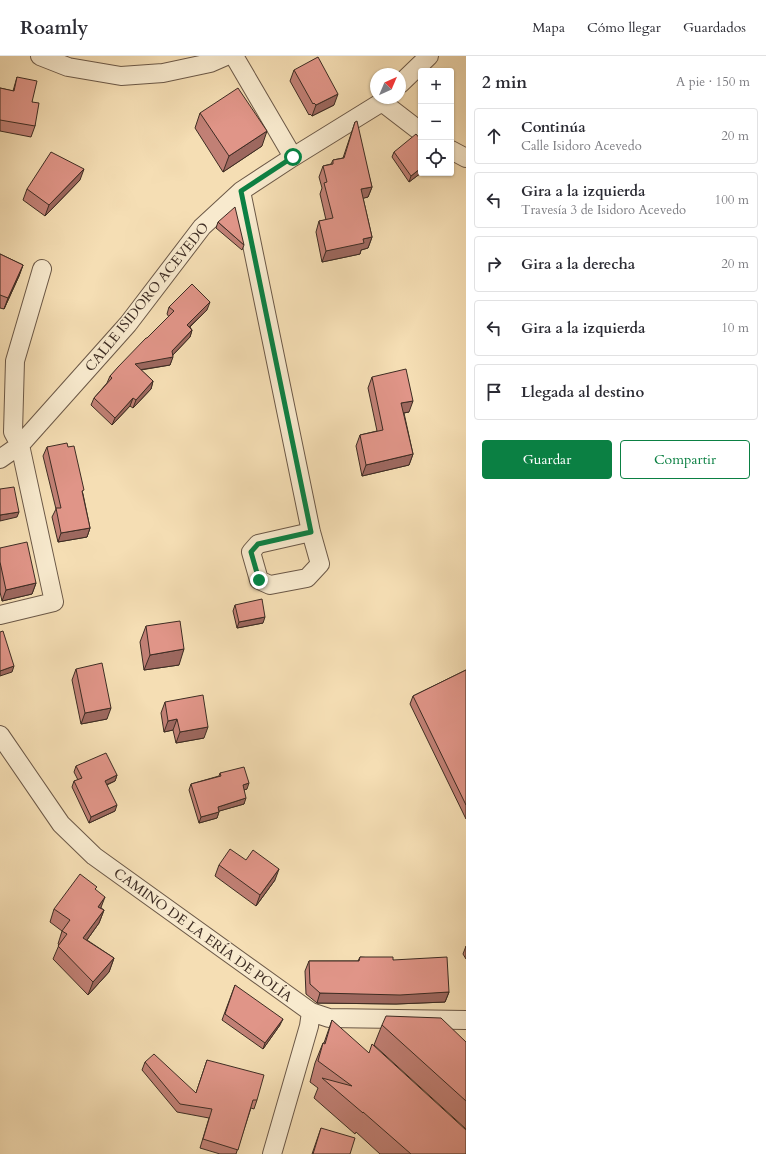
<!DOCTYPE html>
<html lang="es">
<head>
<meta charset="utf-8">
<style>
	:root { --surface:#fff; --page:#f2f2f3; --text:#2b2b33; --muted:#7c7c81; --line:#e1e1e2; --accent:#0b8043 }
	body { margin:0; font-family:Cardo,serif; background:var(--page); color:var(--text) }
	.controls { position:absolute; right:12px; top:12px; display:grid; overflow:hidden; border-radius:4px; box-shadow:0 1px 3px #0004 }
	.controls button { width:36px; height:36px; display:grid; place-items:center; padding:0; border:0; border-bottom:1px solid var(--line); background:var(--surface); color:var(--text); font:20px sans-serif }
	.compass { position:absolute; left:370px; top:12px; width:36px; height:36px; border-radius:50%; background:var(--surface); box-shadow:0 1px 3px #0004; rotate:44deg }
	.stop { position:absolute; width:12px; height:12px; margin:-9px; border:3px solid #0b8043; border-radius:50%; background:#fff }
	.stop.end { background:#0b8043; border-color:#fff; box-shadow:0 1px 4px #0008 }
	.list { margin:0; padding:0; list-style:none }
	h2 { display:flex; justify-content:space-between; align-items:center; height:52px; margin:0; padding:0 16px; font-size:17px }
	h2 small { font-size:13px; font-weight:400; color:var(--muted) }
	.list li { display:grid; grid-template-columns:26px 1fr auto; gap:12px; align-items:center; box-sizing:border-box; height:56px; margin:0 8px 8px; padding:0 8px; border:1px solid var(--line); border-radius:4px }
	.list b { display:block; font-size:15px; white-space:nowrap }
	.list p { margin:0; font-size:13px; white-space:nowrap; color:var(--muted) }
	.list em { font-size:13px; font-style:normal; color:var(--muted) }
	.actions { display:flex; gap:8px; padding:12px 16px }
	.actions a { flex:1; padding:9px 0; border:1px solid var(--accent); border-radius:4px; text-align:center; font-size:14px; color:var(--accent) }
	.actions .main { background:var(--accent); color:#fff }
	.icon { flex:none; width:22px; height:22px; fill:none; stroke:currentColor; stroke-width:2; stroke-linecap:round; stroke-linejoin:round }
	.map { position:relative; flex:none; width:466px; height:1098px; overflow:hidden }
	header { display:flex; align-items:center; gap:24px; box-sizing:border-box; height:56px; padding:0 20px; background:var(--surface); border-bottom:1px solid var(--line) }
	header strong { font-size:19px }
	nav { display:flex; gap:22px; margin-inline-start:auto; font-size:14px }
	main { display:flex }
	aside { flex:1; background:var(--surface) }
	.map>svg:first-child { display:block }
</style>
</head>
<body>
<header>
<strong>Roamly</strong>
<nav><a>Mapa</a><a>Cómo llegar</a><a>Guardados</a></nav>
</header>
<main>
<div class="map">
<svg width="466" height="1098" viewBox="0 0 466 1098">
	<rect width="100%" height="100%" fill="#f5deb4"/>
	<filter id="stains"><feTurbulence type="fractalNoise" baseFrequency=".005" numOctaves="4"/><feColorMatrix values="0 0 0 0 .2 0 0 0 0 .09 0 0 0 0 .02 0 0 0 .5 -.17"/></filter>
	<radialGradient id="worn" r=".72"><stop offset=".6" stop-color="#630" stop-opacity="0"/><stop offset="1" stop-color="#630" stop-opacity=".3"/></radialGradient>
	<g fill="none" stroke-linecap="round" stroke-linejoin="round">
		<g stroke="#6b5847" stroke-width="20">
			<path id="street" d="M40,0L68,11L121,20L163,17L210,7L226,0
				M234,0L293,101
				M400,28L429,0
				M382,46L421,76
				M451,94L466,102
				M241,135L311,476L320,508L307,522L270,529L259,524L251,496L258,488L311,476
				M0,403L20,389L128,268L202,171L241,135L293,101L382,46L386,42
				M0,559L54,546L20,389L13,376L15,305L42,213
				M0,679L61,768L94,800L311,956L329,962L466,964
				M272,1098L309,970L311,956"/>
		</g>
		<use href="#street" stroke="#f8eace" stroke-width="18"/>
	</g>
	<path fill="#c18075" stroke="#3d2c23" d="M294,14L334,49L312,60L310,58L309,59L290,25Z
		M17,21L32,46L35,70L31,81L0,75V32L13,35Z
		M200,57L262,90L223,116L195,72Z
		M355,66L372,131L368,141L363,142L372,181L368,192L361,194L360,198L322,206L316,176L319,165L326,164L320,138L322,132L319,121L323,110L331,108L333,104L343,102Z
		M421,84V117L409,126L392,101L394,96Z
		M80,124L45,160L23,144L27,133Z
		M218,166L244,189L242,194L216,172Z
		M0,198L23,209L19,220L4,253L0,252Z
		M169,251L207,254L190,271L192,274L190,281L173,299L170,309L141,314L153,325L151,333L133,352L130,350L112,369L91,349L94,342L107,327L110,320L169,261L167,258Z
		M372,321L409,356L404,357L413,398L409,409L362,420L356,390L360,379L377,375L368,332Z
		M47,391H68L83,438L90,472L87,481L58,486L52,461L56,453L43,400Z
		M0,492L36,527L32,538L2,545L0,536Z
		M235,549L263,567L237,572L233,555Z
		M146,570L179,609L144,614L140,586Z
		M76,613L107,663L81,668L72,624Z
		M466,614V763L410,648L413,640Z
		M165,646L204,682L176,687L173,674L164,676L161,657Z
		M76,710L117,719L115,725L107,729L115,755L89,767L72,731L74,725L78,724L74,716Z
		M220,717L247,733L244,734V748L219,755L217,762L199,767L189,734L191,728L219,720Z
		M219,809L275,824L256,850L215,820Z
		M95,834L101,852L104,854L99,867L87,884L114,902L109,916L88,939L53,903L59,889L58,888L62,875L50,866L54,853Z
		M466,890V903L463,898Z
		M360,901L393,904L449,936L445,946L396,948L317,947L306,938L305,915L309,905H358Z
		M235,929L280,969L263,993L222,964Z
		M332,964L466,1098H380L356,1076L355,1078L314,1042L318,1032L310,1026L315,1007L323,987H324Z
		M382,969L466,986V1073L374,989Z
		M207,1004L257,1044L254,1053L251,1052L236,1098H220L200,1092L209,1062L177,1056L142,1014L145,1006L196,1037Z
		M321,1072L350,1098H312Z"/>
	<path fill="#9d685f" stroke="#3d2c23" d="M338,38L334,49L312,60L316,49Z
		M267,75L262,90L223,116L229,100Z
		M421,112V117L409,126L411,120Z
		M84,113L80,124L45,160L49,149Z
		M372,131L368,141L357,144L361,133Z
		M372,181L368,192L361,194L360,198L322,206L326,195L363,183Z
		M23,209L19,220L4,253L8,242Z
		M210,246L207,254L184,276L187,269Z
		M192,274L190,281L170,302L173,301L170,309L132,315L135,308L172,295Z
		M153,325L151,333L133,352L136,344Z
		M133,342L130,350L112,369L115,362Z
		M413,345L409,356L397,358L401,347Z
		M413,398L409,409L362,420L366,409Z
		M19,456L17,461L0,465V459Z
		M90,472L87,481L58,486L61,477Z
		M36,527L32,538L2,545L6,534Z
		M265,561L263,567L237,572L239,566Z
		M184,593L179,609L144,614L150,599Z
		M14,610L12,616L0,620V615Z
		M111,652L107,663L81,668L85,657Z
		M177,663L173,674L164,676L168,665Z
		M208,671L204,682L176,687L180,676Z
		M117,719L115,725L103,730L105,725Z
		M249,727L247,733L241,735L243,729Z
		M246,742L244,748L216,756L218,751Z
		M117,749L115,755L89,767L91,761Z
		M219,756L217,762L199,767L201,761Z
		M279,813L275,824L256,850L260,839Z
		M105,841L100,854L98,851Z
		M104,854L99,867L79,895L83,882Z
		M114,902L109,916L88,939L93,926Z
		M449,936L445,946L396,948L317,947L320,937Z
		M283,963L280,969L263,993L265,987Z"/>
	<path fill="#e09588" stroke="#3d2c23" d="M318,1L338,38L316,49L314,47L313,48L294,14Z
		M17,21L37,25L32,46L39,47L35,70L0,64V32L14,35Z
		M238,32L267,75L229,100L200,57Z
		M357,65L372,131L361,133L372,181L363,183L364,187L326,195L319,165L333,162L324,127L327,126L323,110L333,108V104L344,102L355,66Z
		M416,78L421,84V112L411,120L394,96Z
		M51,96L84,113L49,149L27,133Z
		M235,151L244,189L218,166Z
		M0,198L23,209L8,242L0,239Z
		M192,228L210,246L187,269L192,274L172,295L173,301L135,308L153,325L136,344L133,342L115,362L94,342L112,322L110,320L118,311L146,282H147L174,255L169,251Z
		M406,313L413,345L401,347L413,398L366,409L360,379L383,374L372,321Z
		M67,387L68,391L74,390L84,434L82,435L90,472L61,477L56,452H61L47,391Z
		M14,431L19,456L0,459V433Z
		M27,486L36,527L6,534L0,506V492Z
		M262,543L265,561L239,566L235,549Z
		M180,565L184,593L150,599L146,570Z
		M3,575L14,610L0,615V576Z
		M102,607L111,652L85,657L76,613Z
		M466,614V749L413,640Z
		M203,639L208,671L180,676L177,663L168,665L165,646Z
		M106,697L117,719L105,725L117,749L91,761L74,725L82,722L76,710Z
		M244,711L249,727L243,729L246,742L218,751L219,756L201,761L191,728L221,720L220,717Z
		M230,793L246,804L253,794L279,813L260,839L219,809Z
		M80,818L97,831L95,833L105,841L98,851L104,854L83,882L114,902L93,926L58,890L67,878L62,875L70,864L54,853Z
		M360,901H393V904L447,901L449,936L400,939L320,937L310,928L309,905H359Z
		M235,929L283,963L265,987L225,958Z
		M386,960L441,962L466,986V1045L382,969Z
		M332,964L369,997L372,988L466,1074V1098H411L363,1056V1057L322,1022L352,1030L318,1005L323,987L325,988Z
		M154,998L196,1037L207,1004L264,1019L257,1044H253L238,1094L203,1083L212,1053L180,1048L145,1006Z
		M321,1072L355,1082L350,1098H313Z"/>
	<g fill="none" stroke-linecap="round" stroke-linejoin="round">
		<path stroke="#0b8043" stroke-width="5" d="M259,524L251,496L258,488L311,476L241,135L293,101"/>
	</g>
	<g text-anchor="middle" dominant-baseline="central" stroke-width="3" stroke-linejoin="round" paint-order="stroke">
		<g font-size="14" fill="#3d2c23" stroke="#f8eace">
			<text transform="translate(147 241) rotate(-51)">CALLE ISIDORO ACEVEDO</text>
			<text transform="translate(203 879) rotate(36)">CAMINO DE LA ERÍA DE POLÍA</text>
		</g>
	</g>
	<rect width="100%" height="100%" filter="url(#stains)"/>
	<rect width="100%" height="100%" fill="url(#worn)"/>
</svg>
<div class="controls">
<button>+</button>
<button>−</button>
<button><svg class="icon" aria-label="locate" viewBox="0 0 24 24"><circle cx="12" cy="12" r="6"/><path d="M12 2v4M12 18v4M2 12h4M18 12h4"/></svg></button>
</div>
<svg class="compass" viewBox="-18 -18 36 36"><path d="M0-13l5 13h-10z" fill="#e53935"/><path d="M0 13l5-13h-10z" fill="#7c7c81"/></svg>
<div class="stop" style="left:293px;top:101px"></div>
<div class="stop end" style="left:259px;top:524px"></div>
</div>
<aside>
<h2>2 min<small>A pie · 150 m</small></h2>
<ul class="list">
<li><svg class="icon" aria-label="ahead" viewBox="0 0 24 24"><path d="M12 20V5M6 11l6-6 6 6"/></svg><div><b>Continúa</b><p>Calle Isidoro Acevedo</p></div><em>20 m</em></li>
<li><svg class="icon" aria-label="left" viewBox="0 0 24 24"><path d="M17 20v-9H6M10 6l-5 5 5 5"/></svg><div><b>Gira a la izquierda</b><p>Travesía 3 de Isidoro Acevedo</p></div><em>100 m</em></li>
<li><svg class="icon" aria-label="right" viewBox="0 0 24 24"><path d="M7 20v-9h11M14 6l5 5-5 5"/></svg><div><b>Gira a la derecha</b></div><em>20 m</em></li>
<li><svg class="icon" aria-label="left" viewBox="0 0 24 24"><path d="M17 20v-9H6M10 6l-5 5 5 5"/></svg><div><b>Gira a la izquierda</b></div><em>10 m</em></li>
<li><svg class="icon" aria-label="arrive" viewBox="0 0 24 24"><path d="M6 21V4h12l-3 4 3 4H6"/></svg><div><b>Llegada al destino</b></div></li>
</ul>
<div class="actions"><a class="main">Guardar</a><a>Compartir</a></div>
</aside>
</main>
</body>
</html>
